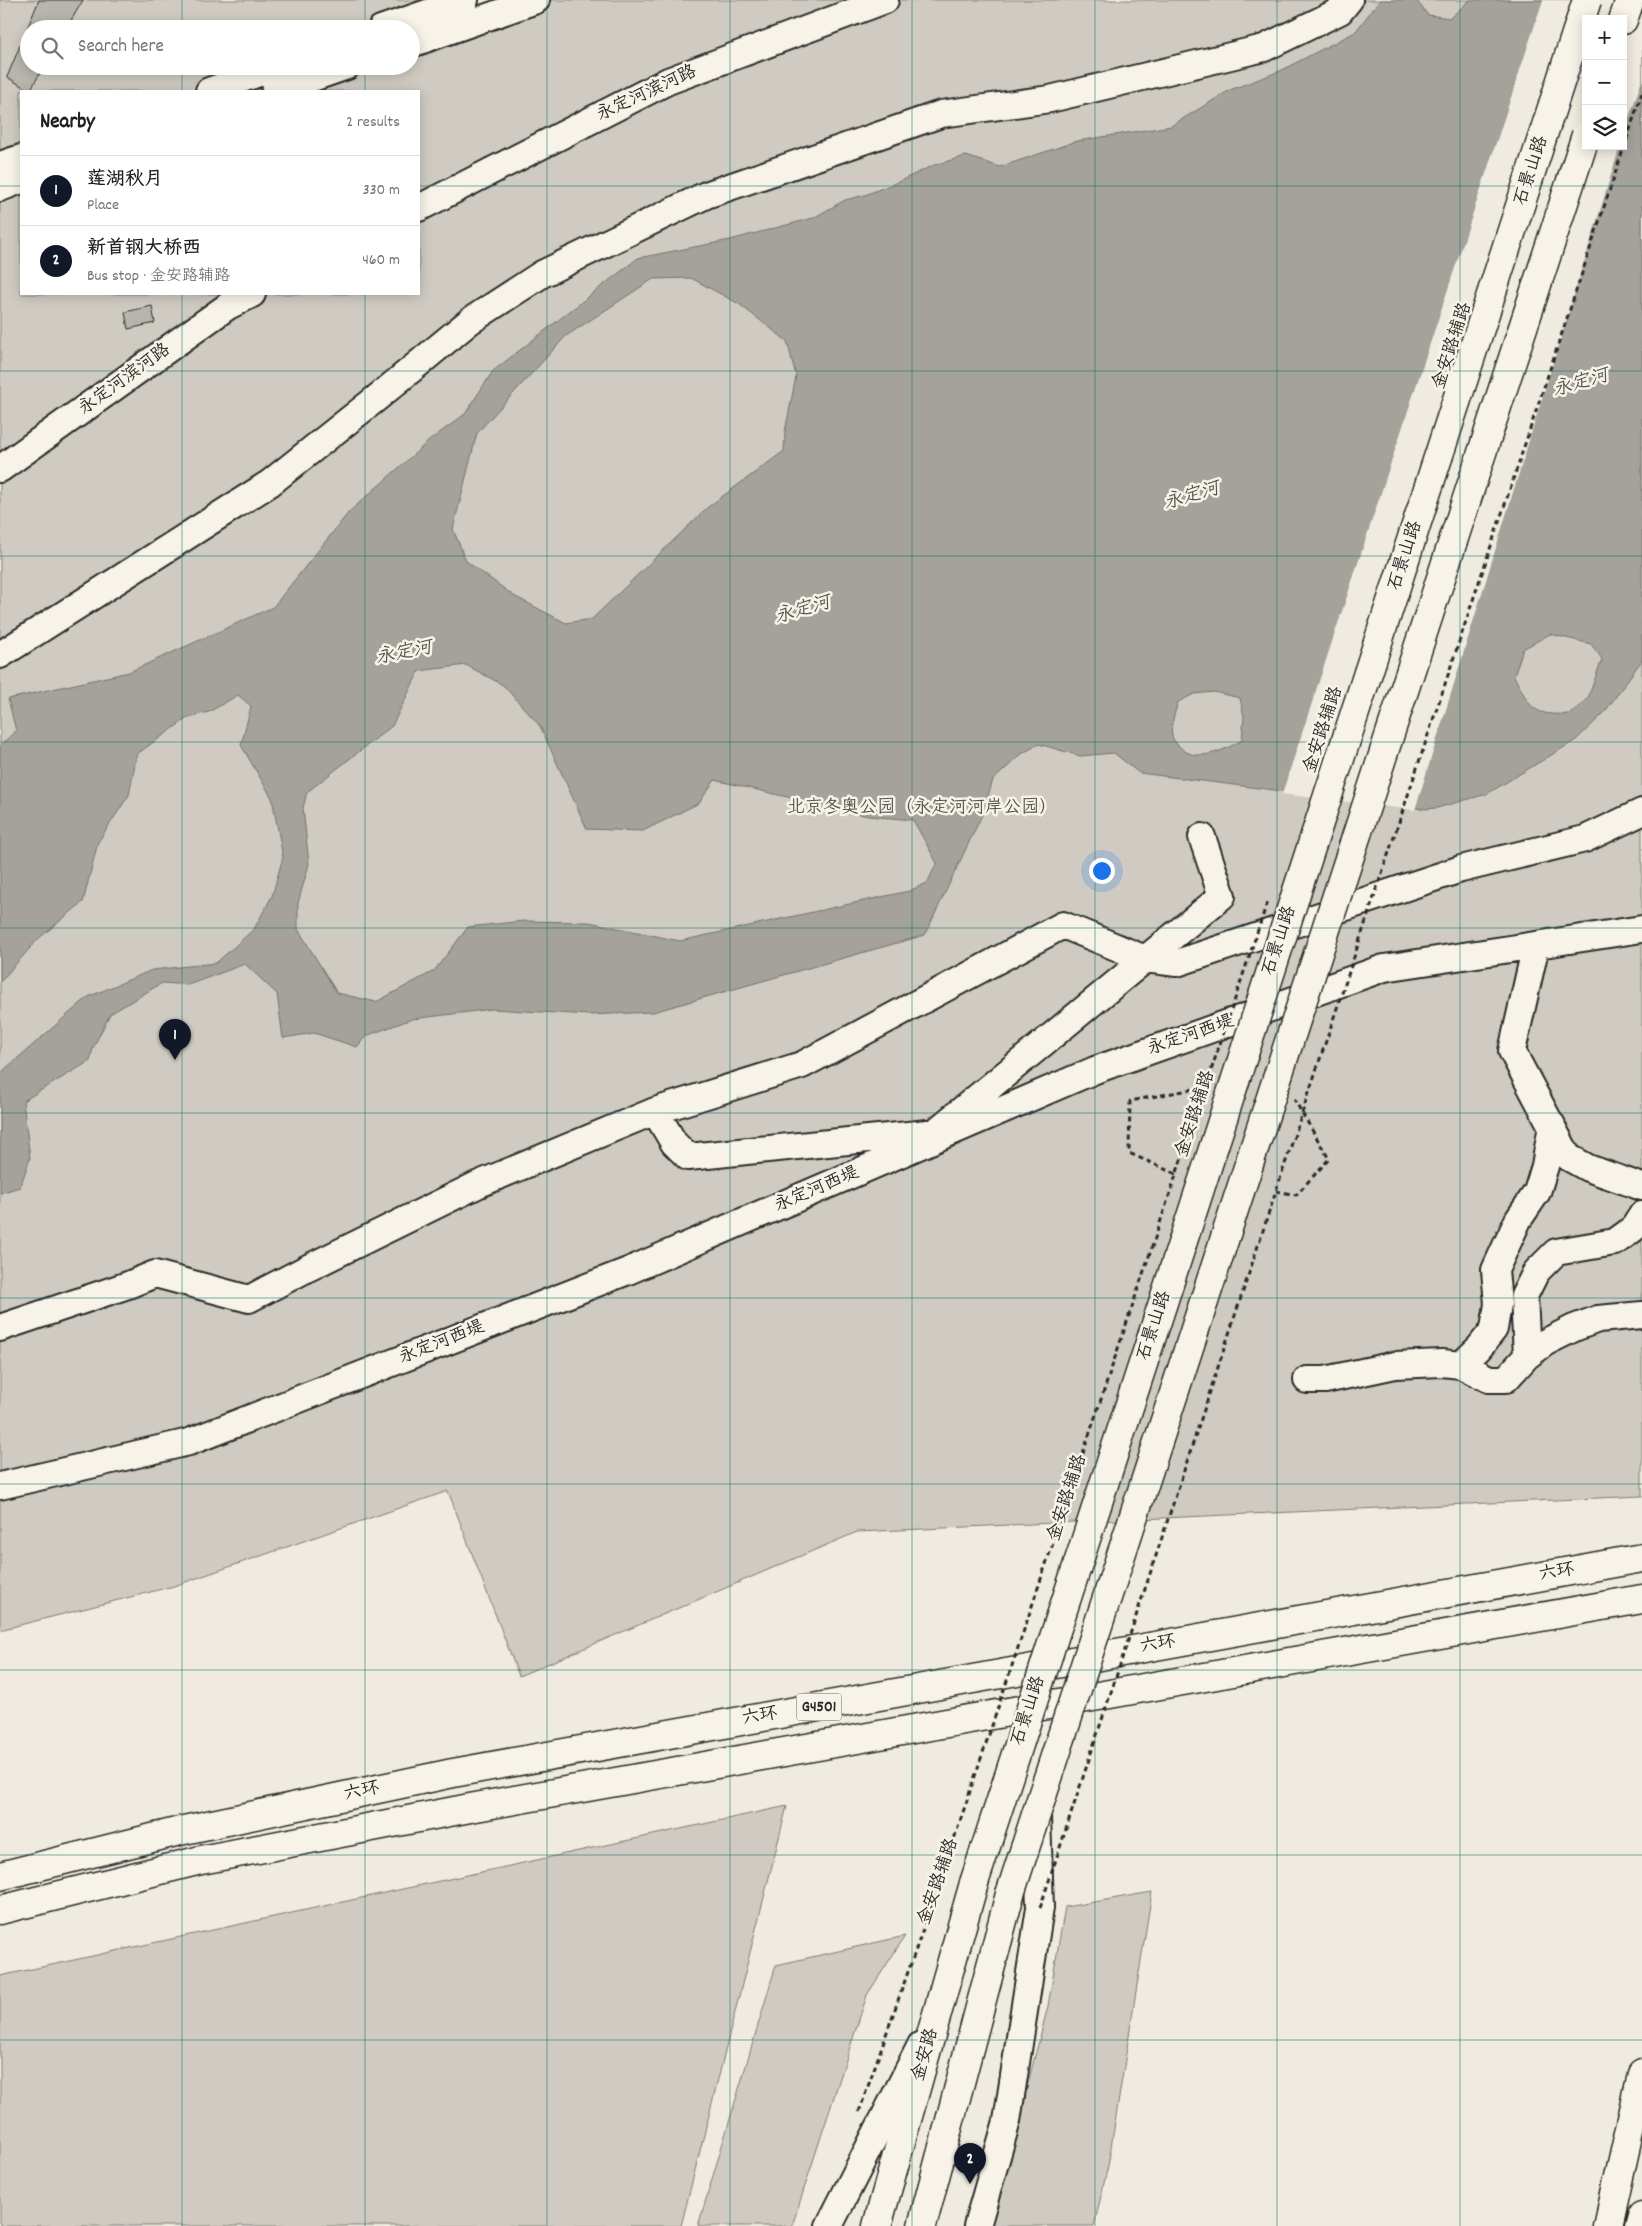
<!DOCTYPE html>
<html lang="en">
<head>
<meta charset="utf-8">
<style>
	:root { --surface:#fff; --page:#f2f2f2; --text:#202124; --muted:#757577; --line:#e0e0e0; --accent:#111827 }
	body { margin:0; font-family:Dekko,"LXGW WenKai TC",sans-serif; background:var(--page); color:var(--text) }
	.controls { position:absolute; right:15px; top:15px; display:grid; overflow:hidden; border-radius:0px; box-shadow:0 2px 12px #0003 }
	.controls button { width:45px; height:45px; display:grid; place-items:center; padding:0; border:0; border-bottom:1px solid var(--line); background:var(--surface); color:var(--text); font:25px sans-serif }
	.you { position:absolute; left:1101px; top:870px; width:18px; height:18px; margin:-12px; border:4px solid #fff; border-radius:50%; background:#1a73e8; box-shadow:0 0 0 8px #1a73e833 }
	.badge { display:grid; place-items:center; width:32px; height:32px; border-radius:50%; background:var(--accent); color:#fff; font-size:16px; font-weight:700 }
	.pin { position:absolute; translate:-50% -41px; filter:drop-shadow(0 1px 2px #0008) }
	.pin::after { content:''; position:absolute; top:26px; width:18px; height:15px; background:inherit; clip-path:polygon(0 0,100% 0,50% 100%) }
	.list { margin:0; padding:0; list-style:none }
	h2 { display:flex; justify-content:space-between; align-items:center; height:65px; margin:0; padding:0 20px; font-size:21px }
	h2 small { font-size:16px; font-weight:400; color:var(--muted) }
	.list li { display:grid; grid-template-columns:32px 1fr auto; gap:15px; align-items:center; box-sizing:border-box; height:70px; padding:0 20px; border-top:1px solid var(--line) }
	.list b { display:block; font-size:19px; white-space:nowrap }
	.list p { margin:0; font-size:16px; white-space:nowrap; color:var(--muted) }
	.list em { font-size:16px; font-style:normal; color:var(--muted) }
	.icon { flex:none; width:28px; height:28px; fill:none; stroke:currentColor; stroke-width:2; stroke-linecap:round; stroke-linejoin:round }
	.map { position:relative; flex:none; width:1642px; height:2226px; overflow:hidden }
	.search { position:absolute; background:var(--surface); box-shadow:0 2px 12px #0003; left:20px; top:20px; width:400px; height:55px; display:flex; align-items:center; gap:12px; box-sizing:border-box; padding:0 18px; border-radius:28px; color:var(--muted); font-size:19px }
	.panel { position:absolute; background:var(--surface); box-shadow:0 2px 12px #0003; left:20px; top:90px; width:400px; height:205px; border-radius:0px }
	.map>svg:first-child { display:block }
</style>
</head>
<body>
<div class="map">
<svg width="1642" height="2226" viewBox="0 0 1642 2226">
	<rect width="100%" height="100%" fill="#efebe0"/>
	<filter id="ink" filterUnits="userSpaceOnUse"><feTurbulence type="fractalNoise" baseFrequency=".02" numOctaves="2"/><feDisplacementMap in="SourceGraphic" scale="10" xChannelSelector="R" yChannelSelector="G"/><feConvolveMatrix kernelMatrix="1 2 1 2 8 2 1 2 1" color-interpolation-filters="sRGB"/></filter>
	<g filter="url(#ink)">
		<path fill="#cfcbc2" stroke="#7d7b76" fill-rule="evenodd" d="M0,0H475L398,29H29V66H298L231,91H21V164L0,171Z
			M513,0H1642V1496L857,1532L519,1676L448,1491L174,1586L0,1630V179L21,172V294H419V91H254L325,66H411V36ZM1586,19H1623V146H1586Z
			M787,1806L681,2226H0V1976Z
			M1152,1892L1108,2166L1094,2226H991L1048,2006L1065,1907Z
			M905,1936L867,1995L792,2226H698L776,1965Z"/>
		<path fill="#a4a29a" stroke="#74726e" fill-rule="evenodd" d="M1380,0H1416L1428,15L1450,18L1470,0H1642V660L1604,713L1576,740L1487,794L1437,808L1424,809L1139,773L1114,753L1080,756L1039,744L1023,753L993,780L982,815L925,935L653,1012L589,1015L493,1009L412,1019L366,1036L357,1047L314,1033L283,1038L277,994L245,964L188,985L162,983L110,1014L93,1048L90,1061L23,1101L30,1158L20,1187L0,1193V1076L4,1070L88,997L152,970L216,963L254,929L272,896L283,857L272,798L241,745L251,706L238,695L209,712L189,717L137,754L129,795L98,842L83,902L38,939L0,982V745L16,731L8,699L129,672L273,607L349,512L430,440L465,414L493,371L638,258L730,240L813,218L845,200L865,195L900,181L934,165L966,156L1000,167L1077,141L1171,126L1230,90L1280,71L1355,32ZM1586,19H1623V146H1586ZM691,278L739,304L787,341L796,376L785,432L784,451L708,507L592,619L566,623L514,596L466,561L453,529L477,433L566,336L653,279ZM1550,634L1591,644L1602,659L1588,698L1570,714C1531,716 1531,708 1514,676L1523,649ZM466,665L503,685L540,726L587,829L643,831L699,803L715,780L868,816L913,820L937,863L927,883L909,891L680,941L589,922L524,921L468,927L434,971L376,1002L337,993L298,929V903L309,864L303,808L307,792L392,726L419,671ZM1214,692L1240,698L1244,717L1242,740C1225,750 1195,765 1179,746C1176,743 1173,740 1172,736C1170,725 1175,713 1178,702L1194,694Z"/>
		<path fill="#efebe0" d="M1543,0H1642V80L1623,135V19H1586V146H1620L1415,810L1282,794Z"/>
		<path fill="#b8b5ae" stroke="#2b2b2b" d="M39,0H83L66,29H29V66H44L30,91L7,77Z
			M152,306L155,323L128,329L125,312Z"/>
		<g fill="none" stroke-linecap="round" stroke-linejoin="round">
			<g stroke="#2b2b2b" stroke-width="30">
				<path id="minor" d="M381,29L465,0
					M411,44L536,0
					M209,91L278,66
					M275,91L347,66
					M0,165L21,158
					M0,188L21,180
					M419,208L668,81L885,0
					M0,469L228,306L252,294
					M0,655L270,483L378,397L470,321L542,274L706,195L941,114L1050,99L1264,48L1340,11L1349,0
					M1536,945L1512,1051L1568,1157L1588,1168L1642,1187
					M655,1111L674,1143L688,1157L928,1133
					M940,1128L1222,896L1202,837
					M0,1328L128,1285L155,1274L249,1299L308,1268L479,1184L655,1111L802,1065L1063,925L1145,959L1177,963L1461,869L1585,839L1642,812
					M1527,1356L1524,1296L1536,1272L1556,1252L1615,1242L1633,1229L1642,1215
					M1461,1365L1479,1348L1494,1329L1498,1304L1495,1270L1518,1220L1537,1192L1545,1166L1552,1125
					M1307,1380H1325L1395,1365L1442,1363L1461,1365L1489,1379H1506L1527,1356L1546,1342L1574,1328L1598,1319L1642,1315
					M0,1486L189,1442L628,1271L1095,1070L1384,968L1642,929
					M829,2226L921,2045
					M977,2226L1007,2121L1040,1908L1037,1816"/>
			</g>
			<g stroke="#2b2b2b" stroke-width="31">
				<path id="major" d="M1623,20L1630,0
					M877,2226L974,1883
					M922,2226L1010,1894
					M1608,2226L1642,2074
					M1639,2226L1642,2215"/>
			</g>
			<g stroke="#2b2b2b" stroke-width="31">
				<path id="highway" d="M0,1876L184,1830L453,1773L1642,1558
					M0,1910L201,1860L470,1808L1642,1599"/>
			</g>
			<path stroke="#2b2b2b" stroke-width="3" stroke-dasharray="5 4" stroke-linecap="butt" d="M1176,1174L1129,1153L1130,1101L1210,1086
				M1276,1191L1296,1195L1329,1159L1294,1099
				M859,2112L943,1872"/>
			<use href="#minor" stroke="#f7f3e8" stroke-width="26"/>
			<use href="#major" stroke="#f7f3e8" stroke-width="28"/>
			<use href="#highway" stroke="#f7f3e8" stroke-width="28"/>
			<g stroke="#2b2b2b" stroke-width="31" stroke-linecap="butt">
				<path id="major-bridge" d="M974,1883L1587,0
					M1010,1894L1586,135"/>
			</g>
			<path stroke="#2b2b2b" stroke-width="3" stroke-dasharray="5 4" stroke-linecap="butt" d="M943,1872L1267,903
				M1040,1908L1276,1191L1642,93"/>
			<use href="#major-bridge" stroke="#f7f3e8" stroke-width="28"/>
		</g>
	</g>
	<path fill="none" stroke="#0f766e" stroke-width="1" stroke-opacity="0.55" d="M182,0V29M365,0V29M547,0V2226M730,0V2226M912,0V2226M1095,0V2226M1277,0V2226M1460,0V2226M182,66V91M365,66V91M0,186H21M419,186H1642M182,294V2226M365,294V2226M0,371H1642M0,556H1642M0,742H1642M0,928H1642M0,1113H1642M0,1298H1642M0,1484H1642M0,1670H1642M0,1855H1642M0,2040H1642"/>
	<g text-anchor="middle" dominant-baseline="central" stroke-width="5" stroke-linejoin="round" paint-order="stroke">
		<rect fill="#f7f3e8" stroke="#686764" stroke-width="1" x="796.5" y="1693.5" width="45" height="27" rx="4"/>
		<g font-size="16" font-weight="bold" fill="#2b2b2b">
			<text x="819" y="1707">G4501</text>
		</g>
		<g font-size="18" fill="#2b2b2b" stroke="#f7f3e8">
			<text transform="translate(647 94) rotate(-25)">永定河滨河路</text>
			<text transform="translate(1532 171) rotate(-72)">石景山路</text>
			<text transform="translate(1453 346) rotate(-72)">金安路辅路</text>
			<text transform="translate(125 380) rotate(-36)">永定河滨河路</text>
			<text transform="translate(1406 556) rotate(-72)">石景山路</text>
			<text transform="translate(1324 730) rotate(-72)">金安路辅路</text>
			<text transform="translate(1280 941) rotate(-72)">石景山路</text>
			<text transform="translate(1191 1036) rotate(-19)">永定河西堤</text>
			<text transform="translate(1196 1114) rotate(-72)">金安路辅路</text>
			<text transform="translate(817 1190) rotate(-23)">永定河西堤</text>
			<text transform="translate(1155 1326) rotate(-72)">石景山路</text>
			<text transform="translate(442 1343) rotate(-21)">永定河西堤</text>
			<text transform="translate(1068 1498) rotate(-72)">金安路辅路</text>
			<text transform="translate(1557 1573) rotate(-10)">六环</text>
			<text transform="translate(1158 1645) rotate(-10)">六环</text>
			<text transform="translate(1029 1711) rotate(-72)">石景山路</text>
			<text transform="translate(760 1717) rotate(-10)">六环</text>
			<text transform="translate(362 1792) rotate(-12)">六环</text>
			<text transform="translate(939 1882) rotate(-71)">金安路辅路</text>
			<text transform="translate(926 2055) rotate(-74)">金安路</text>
		</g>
		<g font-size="18" fill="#545351" stroke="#f7f3e8">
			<text x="922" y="808">北京冬奥公园（永定河河岸公园）</text>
		</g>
		<g font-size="19" font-style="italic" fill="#555552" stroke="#f7f3e8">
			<text transform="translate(1581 384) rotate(-16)">永定河</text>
			<text transform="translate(1192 497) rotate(-16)">永定河</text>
			<text transform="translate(803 611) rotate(-16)">永定河</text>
			<text transform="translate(404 654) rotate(-11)">永定河</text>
		</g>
	</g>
</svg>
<div class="controls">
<button>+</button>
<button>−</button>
<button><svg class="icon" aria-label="layers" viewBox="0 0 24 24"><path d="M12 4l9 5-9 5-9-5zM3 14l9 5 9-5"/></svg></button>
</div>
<div class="you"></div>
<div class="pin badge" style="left:175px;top:1060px">1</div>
<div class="pin badge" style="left:970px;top:2184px">2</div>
<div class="search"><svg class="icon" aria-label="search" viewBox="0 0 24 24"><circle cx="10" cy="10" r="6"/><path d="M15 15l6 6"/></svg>Search here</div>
<section class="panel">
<h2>Nearby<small>2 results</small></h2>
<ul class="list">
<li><span class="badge">1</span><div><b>莲湖秋月</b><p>Place</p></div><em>330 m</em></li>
<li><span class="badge">2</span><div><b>新首钢大桥西</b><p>Bus stop · 金安路辅路</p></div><em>460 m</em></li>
</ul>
</section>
</div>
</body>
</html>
